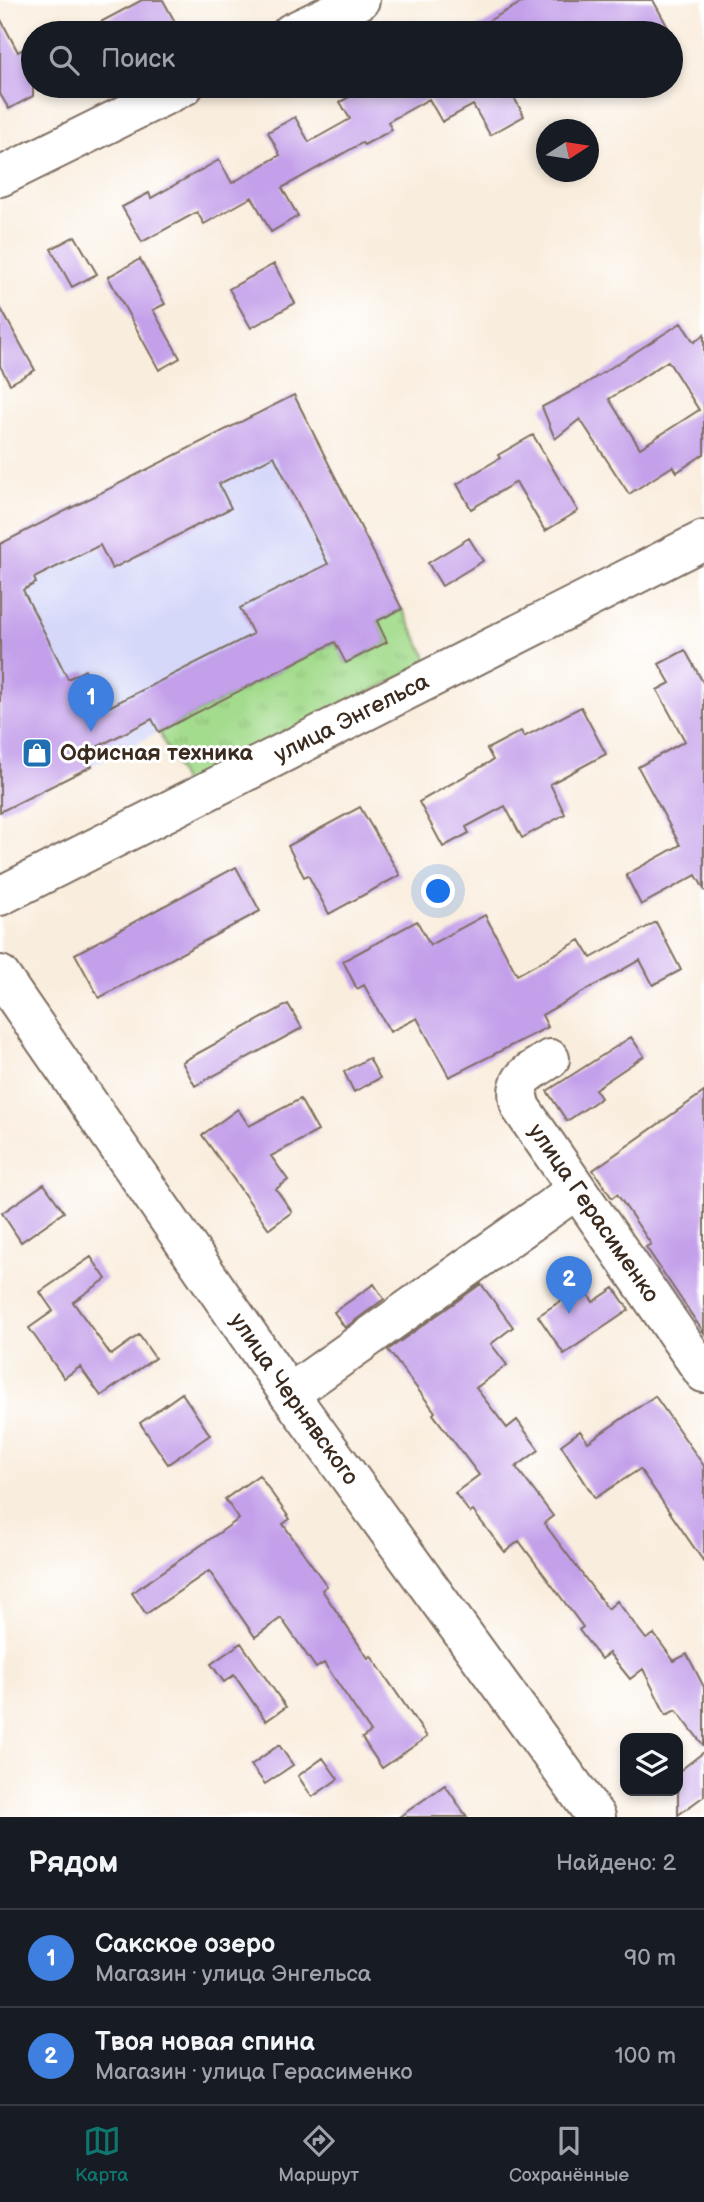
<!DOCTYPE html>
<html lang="ru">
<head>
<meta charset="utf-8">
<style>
	:root { --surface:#171b24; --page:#20242c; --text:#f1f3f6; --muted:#9ea1a6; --line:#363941; --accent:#0f766e }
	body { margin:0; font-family:"Balsamiq Sans",sans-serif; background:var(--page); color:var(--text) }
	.controls { position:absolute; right:21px; bottom:21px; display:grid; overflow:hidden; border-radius:14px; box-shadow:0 4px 10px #0003 }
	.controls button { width:63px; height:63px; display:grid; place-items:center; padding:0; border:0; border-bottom:2px solid var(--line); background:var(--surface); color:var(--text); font:35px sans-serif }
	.compass { position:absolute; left:536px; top:119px; width:63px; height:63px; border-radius:50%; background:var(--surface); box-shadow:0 4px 10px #0003; rotate:78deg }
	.you { position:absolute; left:439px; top:892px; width:24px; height:24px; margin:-18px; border:5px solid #fff; border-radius:50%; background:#1a73e8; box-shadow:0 0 0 10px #1a73e833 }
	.badge { display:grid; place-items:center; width:46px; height:46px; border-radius:50%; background:var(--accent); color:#fff; font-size:23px; font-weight:700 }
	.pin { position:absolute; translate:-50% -58px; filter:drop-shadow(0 2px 4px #0008) }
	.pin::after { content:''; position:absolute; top:37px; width:24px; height:21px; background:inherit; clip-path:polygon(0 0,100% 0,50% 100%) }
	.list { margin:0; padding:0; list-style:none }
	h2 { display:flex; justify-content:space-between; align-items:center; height:91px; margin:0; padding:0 28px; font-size:30px }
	h2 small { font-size:23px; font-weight:400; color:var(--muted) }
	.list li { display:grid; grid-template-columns:46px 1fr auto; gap:21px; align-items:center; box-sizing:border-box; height:98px; padding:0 28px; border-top:2px solid var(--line) }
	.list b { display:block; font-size:26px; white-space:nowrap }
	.list p { margin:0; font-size:23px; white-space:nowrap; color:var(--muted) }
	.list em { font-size:23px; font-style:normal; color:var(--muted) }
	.icon { flex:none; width:38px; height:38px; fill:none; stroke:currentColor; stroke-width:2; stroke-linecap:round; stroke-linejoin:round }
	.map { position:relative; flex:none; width:704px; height:1817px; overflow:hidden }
	.search { position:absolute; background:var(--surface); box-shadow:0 4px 10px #0003; left:21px; right:21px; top:21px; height:77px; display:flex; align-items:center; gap:18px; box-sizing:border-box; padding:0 24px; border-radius:38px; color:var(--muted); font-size:26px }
	.sheet { height:287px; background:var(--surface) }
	nav { display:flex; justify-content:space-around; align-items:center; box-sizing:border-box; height:98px; border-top:2px solid var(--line); background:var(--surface); font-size:19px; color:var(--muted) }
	nav a { display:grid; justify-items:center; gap:4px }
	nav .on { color:var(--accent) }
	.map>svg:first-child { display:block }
</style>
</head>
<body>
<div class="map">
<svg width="704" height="1817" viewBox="0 0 704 1817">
	<defs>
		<pattern id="grass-tufts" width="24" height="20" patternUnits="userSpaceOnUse" patternTransform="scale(1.75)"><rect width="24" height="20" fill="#a4dc8e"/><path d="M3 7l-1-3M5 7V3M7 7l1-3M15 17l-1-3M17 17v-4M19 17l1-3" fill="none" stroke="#8ebd7a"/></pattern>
	</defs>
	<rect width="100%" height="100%" fill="#fff"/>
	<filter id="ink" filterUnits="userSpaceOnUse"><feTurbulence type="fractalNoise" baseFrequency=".0143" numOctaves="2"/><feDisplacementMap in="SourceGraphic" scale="14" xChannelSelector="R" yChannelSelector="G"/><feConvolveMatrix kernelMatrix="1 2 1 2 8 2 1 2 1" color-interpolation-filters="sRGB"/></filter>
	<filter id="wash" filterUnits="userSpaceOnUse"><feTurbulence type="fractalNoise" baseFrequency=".00686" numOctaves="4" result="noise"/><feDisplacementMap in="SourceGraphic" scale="28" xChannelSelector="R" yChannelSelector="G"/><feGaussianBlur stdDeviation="1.57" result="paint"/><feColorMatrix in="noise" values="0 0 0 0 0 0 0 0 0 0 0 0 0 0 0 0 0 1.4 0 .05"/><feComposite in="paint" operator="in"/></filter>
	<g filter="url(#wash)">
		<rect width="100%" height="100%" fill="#f9eddd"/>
		<path fill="#d5d8f9" d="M294,395L402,609L377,621L387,642L346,663L335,643L0,812V544Z"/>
		<path fill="url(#grass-tufts)" stroke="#708356" stroke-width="2" d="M402,609L429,662L185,786L159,732L335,642L346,663L387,642L377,621Z"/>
		<g id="blocks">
			<path fill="#c4a0ea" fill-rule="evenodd" d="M142,0H163L181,33H80Z
				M526,0H653L671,33H467Z
				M0,18L18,52L33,43V96L9,109L0,94Z
				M369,86H508L524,116L490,135L473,105L442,122L429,99L388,122L392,130L364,145L362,143L282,188L298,216L271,232L252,197L204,224L197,212L142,242L122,207L149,193L151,198L219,160L232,183L280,155L268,132L295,117L309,142L350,119L340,102Z
				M75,236L97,274L72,287L51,249Z
				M140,259L165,304L153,310L180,358L159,370L108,277Z
				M274,264L295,303L251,328L229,289Z
				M0,307L35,370L10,384L0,366Z
				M681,323L694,342L704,335V454L677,472L673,466L629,494L580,419L555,439L542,407L582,386ZM668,361L699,410L640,448L609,399Z
				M294,395L402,609L377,621L387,642L346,663L335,642L159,732L152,719L85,753L92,766L0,812V544ZM274,456L328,564L240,608L253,634L105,709L85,670L68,679L23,590L36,583L34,578L100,545L112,569L231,508L219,484Z
				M533,435L578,511L545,531L516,482L471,509L457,484L500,458L498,455Z
				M469,538L483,561L442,586L428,563Z
				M685,650L704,684V889L696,875L641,905L626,875L680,845L638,767L685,741L657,690L670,683L659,664Z
				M581,707L606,754L550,784L565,814L522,838L505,806L466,827L469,833L443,847L419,802L493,760L487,749L521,731L524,737Z
				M360,807L400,875L329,914L308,875L304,877L288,846Z
				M236,867L260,911L99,998L75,954Z
				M485,915L517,975L580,940L591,958L656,922L681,970L653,985L640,960L542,1015L548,1027L449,1077L417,1018L390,1032L364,985L357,989L343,961L417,921L430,945Z
				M288,1004L302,1028L195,1086L182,1062Z
				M631,1037L644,1056L595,1089L601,1098L567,1121L547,1091Z
				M369,1058L380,1078L354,1092L344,1072Z
				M704,1092V1333L646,1247L651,1244L617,1194L612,1198L593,1170Z
				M300,1099L318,1131L271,1156L288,1180L276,1189L292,1212L269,1229L202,1135L238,1109L249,1126Z
				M44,1184L64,1212L21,1242L2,1213Z
				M91,1257L106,1279L73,1302L111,1355L139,1335L155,1358L101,1396L80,1367L64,1378L29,1328L53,1311L40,1292Z
				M374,1284L384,1299L345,1328L334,1312Z
				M481,1284L513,1327L491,1344L507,1365L476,1388L507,1428L517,1420L539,1450L516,1467L553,1516L544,1523L608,1609L617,1601L646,1639L654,1634L674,1661L687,1654L704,1687V1746L676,1710L666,1715L643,1669L630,1679L609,1653L601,1659L579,1630L583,1627L519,1541L505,1552L473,1511L470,1513L455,1493L479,1475L433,1414L435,1412L388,1350Z
				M583,1286L593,1302L614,1288L629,1310L564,1354L538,1316Z
				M182,1393L210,1435L168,1464L140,1423Z
				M655,1396L704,1466V1562L640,1469L595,1498L561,1445L580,1431L588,1442Z
				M259,1475L290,1519L283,1524L327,1586L322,1590L368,1658L371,1656L427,1737L382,1768L362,1738L371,1732L324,1663L316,1668L281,1618L255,1637L209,1571L146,1614L132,1593L239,1519L225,1499Z
				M241,1643L286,1707L266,1721L234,1675L224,1682L211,1664Z
				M279,1745L293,1765L265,1784L251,1765Z
				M704,1752V1796L678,1815V1772Z
				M323,1758L338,1779L312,1797L298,1776Z
				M445,1785L467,1817H399Z"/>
		</g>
	</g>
	<g filter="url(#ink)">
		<use href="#blocks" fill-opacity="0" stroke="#7e6e61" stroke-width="2"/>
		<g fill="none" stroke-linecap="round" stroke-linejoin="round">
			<g stroke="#7e6e61" stroke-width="42">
				<g id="minor">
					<path d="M291,33L360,0"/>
					<path d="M0,177L184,86"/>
					<path id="s1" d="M0,896L704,540"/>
					<path id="s2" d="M0,975L289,1394L596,1817"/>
					<path id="s3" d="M550,1059C528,1074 511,1078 521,1108L704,1373"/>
					<path d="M289,1394L576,1190"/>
				</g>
			</g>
			<use href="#minor" stroke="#fff" stroke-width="38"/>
		</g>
	</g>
	<defs>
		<g id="shop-square" transform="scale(1.575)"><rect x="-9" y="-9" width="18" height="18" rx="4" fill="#1f6fb2" stroke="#fff"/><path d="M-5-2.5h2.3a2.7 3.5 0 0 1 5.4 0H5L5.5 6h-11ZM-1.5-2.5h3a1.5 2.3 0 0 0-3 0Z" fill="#fff"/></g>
	</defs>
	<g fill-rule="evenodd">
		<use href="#shop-square" x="37" y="753"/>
	</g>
	<g text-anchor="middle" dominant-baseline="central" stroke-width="6" stroke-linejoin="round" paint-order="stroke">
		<g font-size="23" fill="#3b2a1e" stroke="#fff">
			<text stroke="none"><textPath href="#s1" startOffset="394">улица Энгельса</textPath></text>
			<text stroke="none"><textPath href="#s3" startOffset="192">улица Герасименко</textPath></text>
			<text stroke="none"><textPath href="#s2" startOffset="516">улица Чернявского</textPath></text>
		</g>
		<g font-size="23" font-weight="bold" fill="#3b2a1e" stroke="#fff" text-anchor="start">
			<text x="60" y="753">Офисная техника</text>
		</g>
	</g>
</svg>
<div class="controls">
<button><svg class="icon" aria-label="layers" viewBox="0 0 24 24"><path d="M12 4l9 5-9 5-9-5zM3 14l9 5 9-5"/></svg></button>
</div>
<svg class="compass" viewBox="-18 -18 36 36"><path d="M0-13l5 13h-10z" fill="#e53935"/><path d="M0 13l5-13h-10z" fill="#9ea1a6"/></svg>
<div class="you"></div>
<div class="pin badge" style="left:91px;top:732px;background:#3f7fe0">1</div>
<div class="pin badge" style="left:569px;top:1314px;background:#3f7fe0">2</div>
<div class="search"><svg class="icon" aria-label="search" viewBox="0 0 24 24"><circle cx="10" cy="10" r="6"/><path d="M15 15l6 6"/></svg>Поиск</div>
</div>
<section class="sheet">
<h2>Рядом<small>Найдено: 2</small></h2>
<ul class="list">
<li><span class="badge" style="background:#3f7fe0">1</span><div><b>Сакское озеро</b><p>Магазин · улица Энгельса</p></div><em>90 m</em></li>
<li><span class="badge" style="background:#3f7fe0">2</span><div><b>Твоя новая спина</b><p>Магазин · улица Герасименко</p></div><em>100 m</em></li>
</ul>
</section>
<nav>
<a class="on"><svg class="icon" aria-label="map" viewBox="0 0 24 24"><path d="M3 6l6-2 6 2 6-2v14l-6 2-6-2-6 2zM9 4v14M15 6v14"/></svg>Карта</a>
<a><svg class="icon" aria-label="directions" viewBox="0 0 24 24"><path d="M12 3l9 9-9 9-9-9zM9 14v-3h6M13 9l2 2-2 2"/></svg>Маршрут</a>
<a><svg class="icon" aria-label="saved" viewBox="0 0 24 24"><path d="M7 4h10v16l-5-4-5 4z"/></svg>Сохранённые</a>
</nav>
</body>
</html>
